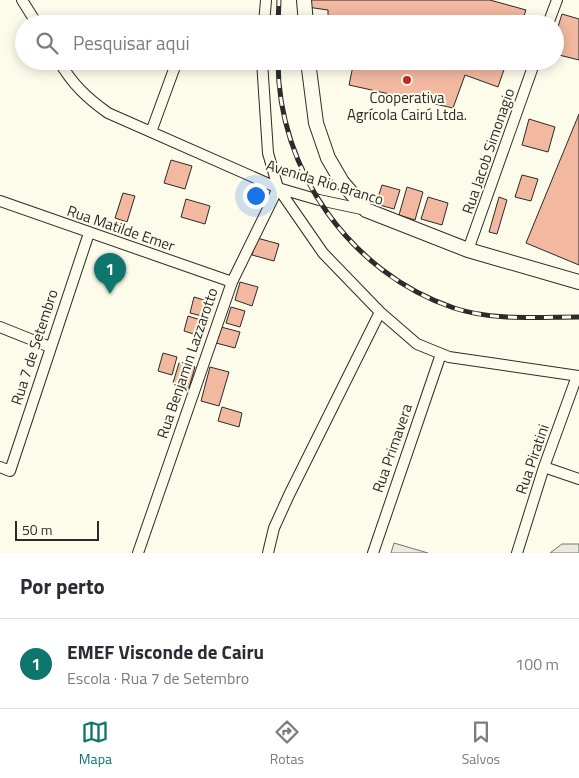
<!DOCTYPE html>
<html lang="pt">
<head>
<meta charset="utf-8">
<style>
	:root { --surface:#fff; --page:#f2f2f3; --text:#2b2b33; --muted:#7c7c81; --line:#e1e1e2; --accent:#0f766e }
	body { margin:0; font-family:"Titillium Web",sans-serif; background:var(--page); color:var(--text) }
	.scale { position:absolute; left:15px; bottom:12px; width:84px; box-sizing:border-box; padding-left:5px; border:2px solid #2b2b2b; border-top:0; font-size:14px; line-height:18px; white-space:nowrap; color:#2b2b2b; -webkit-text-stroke:4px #fdfbea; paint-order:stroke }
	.you { position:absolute; left:255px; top:195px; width:18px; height:18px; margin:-12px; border:4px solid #fff; border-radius:50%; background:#1a73e8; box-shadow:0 0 0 8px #1a73e833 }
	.badge { display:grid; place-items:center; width:32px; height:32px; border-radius:50%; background:var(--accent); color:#fff; font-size:16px; font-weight:700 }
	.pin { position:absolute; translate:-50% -41px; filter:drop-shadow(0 1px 2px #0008) }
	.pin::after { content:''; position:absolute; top:26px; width:18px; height:15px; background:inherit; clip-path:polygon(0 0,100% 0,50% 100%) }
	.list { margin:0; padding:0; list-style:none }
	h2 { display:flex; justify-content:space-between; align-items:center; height:65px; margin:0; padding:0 20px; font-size:21px }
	h2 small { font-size:16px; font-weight:400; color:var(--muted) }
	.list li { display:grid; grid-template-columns:32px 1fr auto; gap:15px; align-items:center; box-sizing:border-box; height:90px; padding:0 20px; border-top:1px solid var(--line) }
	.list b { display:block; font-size:19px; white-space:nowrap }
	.list p { margin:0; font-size:16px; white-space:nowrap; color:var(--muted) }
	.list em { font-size:16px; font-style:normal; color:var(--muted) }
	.icon { flex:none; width:28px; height:28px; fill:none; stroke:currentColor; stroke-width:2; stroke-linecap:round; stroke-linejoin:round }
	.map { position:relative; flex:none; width:579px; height:553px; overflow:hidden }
	.search { position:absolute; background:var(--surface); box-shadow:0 2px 12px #0003; left:15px; right:15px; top:15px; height:55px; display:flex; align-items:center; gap:12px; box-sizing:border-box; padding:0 18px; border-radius:28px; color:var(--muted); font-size:19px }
	.sheet { height:155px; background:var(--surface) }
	nav { display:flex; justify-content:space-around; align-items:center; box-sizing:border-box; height:70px; border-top:1px solid var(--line); background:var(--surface); font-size:14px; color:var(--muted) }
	nav a { display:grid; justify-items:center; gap:2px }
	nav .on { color:var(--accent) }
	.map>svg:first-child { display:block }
</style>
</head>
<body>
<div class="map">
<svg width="579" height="553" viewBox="0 0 579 553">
	<rect width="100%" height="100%" fill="#fdfbea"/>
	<path fill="#ecebdb" stroke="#74746e" d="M394,543L428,553H391Z
		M562,544H579V553H550Z"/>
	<path fill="#f2b8a0" stroke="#2b2b2b" d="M307,0H490L526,10L521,24H328V10L307,7Z
		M562,14L579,19V60L555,54V36Z
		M354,61H507L498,87L465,75L453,108L349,85Z
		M579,114V265L526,243Z
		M529,119L555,127L548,152L522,145Z
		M171,160L192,166L185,189L164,183Z
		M522,175L538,179L531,201L515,197Z
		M382,185L400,190L394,209L376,204Z
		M407,187L423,192L415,220L399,215Z
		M123,193L135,196L127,222L115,218Z
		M428,197L448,203L442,225L421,219Z
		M499,197L507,200L497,234L489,232Z
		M186,199L210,206L205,224L181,217Z
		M257,238L279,244L274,261L252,255Z
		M240,282L258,287L252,306L235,300Z
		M194,297L211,302L206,317L190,313Z
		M231,307L245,311L240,327L226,323Z
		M188,316L204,321L200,336L184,331Z
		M221,327L240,332L235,348L216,343Z
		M163,353L177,357L172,375L158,371Z
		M179,363L195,367L189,388L173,383Z
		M210,367L229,372L219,406L201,401Z
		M222,407L242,413L239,427L218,421Z"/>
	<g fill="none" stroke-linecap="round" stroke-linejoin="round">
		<g stroke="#2b2b2b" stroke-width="12">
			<path id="street" d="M22,0L37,24
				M264,24L266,0
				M548,24L557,0
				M59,61C72,84 87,98 108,113L278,188L319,200L366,210
				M262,61L268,153L278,188L323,253L380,312L417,344L449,357L579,376
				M151,132L177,61
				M0,201L232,282
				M468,250L535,61
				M0,327L50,347
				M0,467L10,471L89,233
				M544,467L579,479
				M138,553L232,282L278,188
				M268,553L274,528L289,495L380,312
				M373,553L441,354
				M517,553L544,467L577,376"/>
		</g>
		<g stroke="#2b2b2b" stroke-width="16">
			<path id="secondary" d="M304,0L306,24
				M308,61L316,123L328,158L342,182L366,210L468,250L579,282"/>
		</g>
		<use href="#street" stroke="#fdfbea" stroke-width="10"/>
		<use href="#secondary" stroke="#fdfbea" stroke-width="14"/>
		<g stroke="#2b2b2b" stroke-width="5">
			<path id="rail" d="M278,24L279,0
				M278,61C278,170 350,273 454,308C493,321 538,317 579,317"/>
		</g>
		<use href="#rail" stroke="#fdfbea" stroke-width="3" stroke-dasharray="9" stroke-linecap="butt"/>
	</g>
	<circle fill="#c62828" stroke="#fdfbea" stroke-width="2" cx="407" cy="80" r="5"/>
	<g text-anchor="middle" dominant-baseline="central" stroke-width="4" stroke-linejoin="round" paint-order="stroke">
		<g font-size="15" fill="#2b2b2b" stroke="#fdfbea">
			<text x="407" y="97">Cooperativa<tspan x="407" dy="17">Agrícola Cairú Ltda.</tspan></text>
		</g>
		<g font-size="15" fill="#2b2b2b" stroke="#fdfbea">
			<text transform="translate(488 151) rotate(-71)">Rua Jacob Simonagio</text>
			<text transform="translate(325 182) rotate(17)">Avenida Rio Branco</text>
			<text transform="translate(121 228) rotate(19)">Rua Matilde Emer</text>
			<text transform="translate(34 347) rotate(-72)">Rua 7 de Setembro</text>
			<text transform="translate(187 363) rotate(-71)">Rua Benjamin Lazzarotto</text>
			<text transform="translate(392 448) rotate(-71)">Rua Primavera</text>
			<text transform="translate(532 459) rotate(-71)">Rua Piratini</text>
		</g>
	</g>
</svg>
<div class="scale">50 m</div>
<div class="you"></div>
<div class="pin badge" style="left:110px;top:294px">1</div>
<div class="search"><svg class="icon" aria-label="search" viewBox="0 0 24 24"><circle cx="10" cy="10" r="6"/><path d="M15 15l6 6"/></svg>Pesquisar aqui</div>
</div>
<section class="sheet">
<h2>Por perto<small></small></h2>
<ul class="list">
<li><span class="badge">1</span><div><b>EMEF Visconde de Cairu</b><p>Escola · Rua 7 de Setembro</p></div><em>100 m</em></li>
</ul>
</section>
<nav>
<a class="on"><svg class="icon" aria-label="map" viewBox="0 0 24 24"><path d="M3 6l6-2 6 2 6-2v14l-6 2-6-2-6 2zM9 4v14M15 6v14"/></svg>Mapa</a>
<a><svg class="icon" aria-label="directions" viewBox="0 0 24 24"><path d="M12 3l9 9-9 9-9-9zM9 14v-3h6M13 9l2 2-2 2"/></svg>Rotas</a>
<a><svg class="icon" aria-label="saved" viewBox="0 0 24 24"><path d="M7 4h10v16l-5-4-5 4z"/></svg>Salvos</a>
</nav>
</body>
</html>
